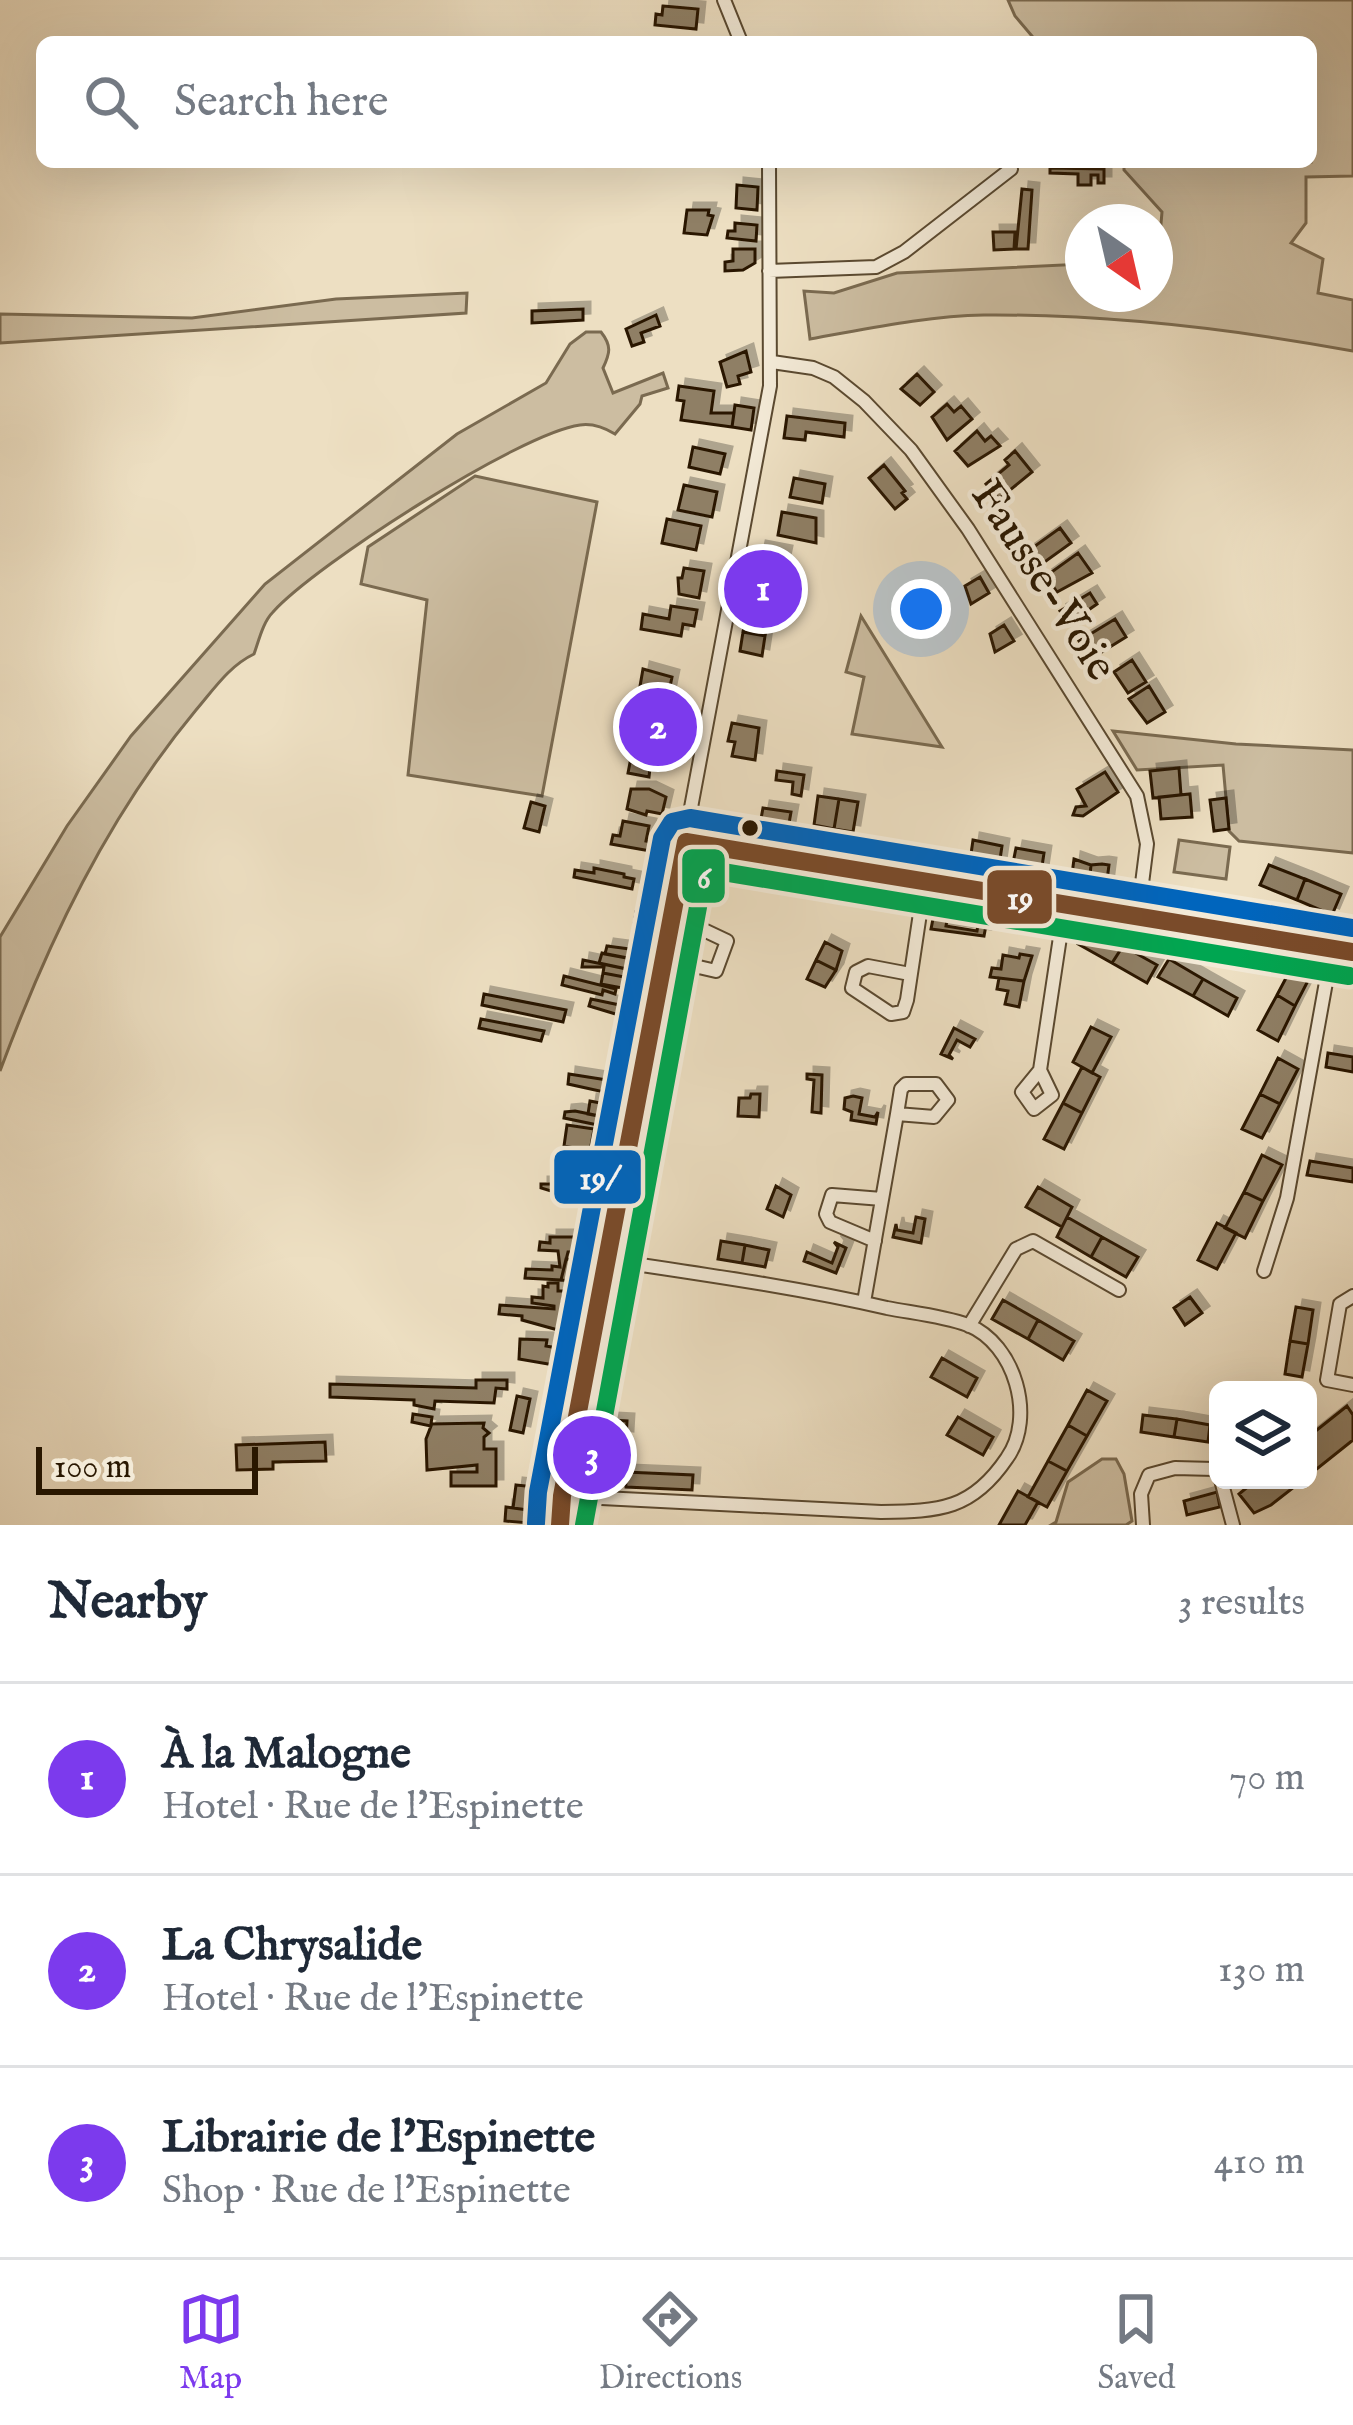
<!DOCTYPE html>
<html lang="en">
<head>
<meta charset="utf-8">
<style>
	:root { --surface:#fff; --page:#f2f2f3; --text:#1f2937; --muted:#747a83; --line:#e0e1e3; --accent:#7c3aed }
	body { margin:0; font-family:"IM FELL English",serif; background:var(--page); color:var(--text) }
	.controls { position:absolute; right:36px; bottom:36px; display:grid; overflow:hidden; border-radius:18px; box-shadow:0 12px 48px #0002 }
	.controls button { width:108px; height:108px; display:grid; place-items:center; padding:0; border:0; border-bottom:3px solid var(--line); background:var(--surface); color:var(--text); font:60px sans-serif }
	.compass { position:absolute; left:1065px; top:204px; width:108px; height:108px; border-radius:50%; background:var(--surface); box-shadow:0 12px 48px #0002; rotate:146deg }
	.scale { position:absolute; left:36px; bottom:30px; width:222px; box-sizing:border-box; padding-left:12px; border:6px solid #291700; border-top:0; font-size:33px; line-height:42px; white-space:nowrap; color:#291700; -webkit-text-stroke:9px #f3ead7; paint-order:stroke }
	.you { position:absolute; left:921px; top:609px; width:42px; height:42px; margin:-30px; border:9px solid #fff; border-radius:50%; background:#1a73e8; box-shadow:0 0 0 18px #1a73e833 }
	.badge { display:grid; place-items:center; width:78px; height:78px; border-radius:50%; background:var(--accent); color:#fff; font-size:39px; font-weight:700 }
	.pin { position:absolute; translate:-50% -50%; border:6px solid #fff; box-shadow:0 3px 12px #0006 }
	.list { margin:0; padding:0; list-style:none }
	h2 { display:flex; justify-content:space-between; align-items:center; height:156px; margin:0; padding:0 48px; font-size:51px }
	h2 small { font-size:39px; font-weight:400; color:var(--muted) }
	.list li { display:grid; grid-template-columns:78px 1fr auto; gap:36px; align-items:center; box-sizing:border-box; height:192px; padding:0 48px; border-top:3px solid var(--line) }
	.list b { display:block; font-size:45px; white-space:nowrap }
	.list p { margin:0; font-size:39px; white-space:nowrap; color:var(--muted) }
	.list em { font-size:39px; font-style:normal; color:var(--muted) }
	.icon { flex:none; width:66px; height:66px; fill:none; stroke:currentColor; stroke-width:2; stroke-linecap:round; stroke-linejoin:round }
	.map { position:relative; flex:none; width:1353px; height:1525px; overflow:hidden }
	.search { position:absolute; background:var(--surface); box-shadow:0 12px 48px #0002; left:36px; right:36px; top:36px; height:132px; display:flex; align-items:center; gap:30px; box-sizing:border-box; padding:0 42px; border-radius:18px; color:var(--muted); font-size:45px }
	.sheet { height:732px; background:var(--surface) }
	nav { display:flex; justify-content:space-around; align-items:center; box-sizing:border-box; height:168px; border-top:3px solid var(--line); background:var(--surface); font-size:33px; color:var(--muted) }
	nav a { display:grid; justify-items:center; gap:6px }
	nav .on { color:var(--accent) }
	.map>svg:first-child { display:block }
</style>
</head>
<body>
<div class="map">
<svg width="1353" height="1525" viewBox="0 0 1353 1525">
	<defs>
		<filter id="shadow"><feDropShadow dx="7" dy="-7" stdDeviation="0" flood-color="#0004"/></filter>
	</defs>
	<rect width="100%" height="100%" fill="#eddfc2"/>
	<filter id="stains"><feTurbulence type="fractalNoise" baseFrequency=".00167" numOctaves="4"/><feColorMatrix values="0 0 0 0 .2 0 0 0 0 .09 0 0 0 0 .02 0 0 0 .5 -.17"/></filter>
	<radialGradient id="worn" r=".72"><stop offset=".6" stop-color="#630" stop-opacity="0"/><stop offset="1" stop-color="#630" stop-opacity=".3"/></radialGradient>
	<path fill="#ccbda1" stroke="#7a6a50" stroke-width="3" d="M1008,0H1353V176L1306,177V223L1291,243L1323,259L1318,293L1353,300V351C1233,329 1107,314 984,315C926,316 867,329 810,339L804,291L834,293L897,273L1083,264V294H1155L1162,212L1124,170V162H1311V42H1037L1015,16Z
		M467,293L466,313L0,343V314L192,318L336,299Z
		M586,332H601C612,346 610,353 603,368L613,393L663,373L668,388L642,396L640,404L615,434C605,428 593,423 580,425C520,433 315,565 273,612C263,622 259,640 254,654C229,666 214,689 196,710C107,817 48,942 0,1071V937L67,826L131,736L265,584L457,434L546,383L570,344Z
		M475,476L597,502L542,796L408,775L427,600L361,584L368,547Z
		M861,616L942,747L852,734L864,677L846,672Z
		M1113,731L1236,744L1353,750V853L1239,841L1229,831L1223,765L1137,770Z
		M1179,840L1230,847L1226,879L1174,872Z
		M1102,1459H1116L1124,1474L1132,1521L1126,1525H1051L1056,1522L1068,1482Z"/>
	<path fill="#8f7f65" stroke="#291700" stroke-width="3" filter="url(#shadow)" d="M663,6L698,9L696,29L655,25L656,14L662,15Z
		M1050,168L1104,169V183H1098V175H1091V185H1078V174L1050,173Z
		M737,185L758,187L757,210L736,208Z
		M1022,189L1032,190L1028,249H1016Z
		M687,210H709L708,215L713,216L707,235L684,233Z
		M735,223L757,225L756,241L727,238L728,231H735Z
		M993,232H1015L1014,249L994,250Z
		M733,249H755V263L743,270L725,271V262L733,261Z
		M583,309V320L532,323V311Z
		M656,315L660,326L641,333L644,342L632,346L626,329Z
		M746,351L751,372L738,376L740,384L727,387L720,362Z
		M917,374L934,392L920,405L901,389Z
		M679,386L714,391L711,413H734L732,427L681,420L684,401L677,400Z
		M947,404L954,412L961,406L972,419L947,440L932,417Z
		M735,405L754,408L751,430L732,427Z
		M787,416L845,423L844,437L806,432L805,440L784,438Z
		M977,431L985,441L991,436L1000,446L968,466L955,451Z
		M693,447L725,454L720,474L689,467Z
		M1015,451L1032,472L999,499L986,484L1009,465L1005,460Z
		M884,465L905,491L902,493L907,499L895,509L869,478Z
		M794,478L825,484L822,503L790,497Z
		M684,485L717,492L712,517L678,510Z
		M782,512L816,518V543L778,535Z
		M667,519L701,526L696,550L662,543Z
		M1060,528L1071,543L1039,566L1028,551Z
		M759,548L785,553L781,572L755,567Z
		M1078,553L1092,573L1057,592L1046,576Z
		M684,568L704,571L699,598L679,594L678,578H682Z
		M755,573L779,577L774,601L751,597Z
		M980,577L989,593L971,604L965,586Z
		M1090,593L1097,604L1068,624L1060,611Z
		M671,606L697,610L694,626L683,624L681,636L641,629L643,614L669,619Z
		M747,613L769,617L765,636L743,632Z
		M1115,619L1126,637L1097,655L1095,652L1088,656L1079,641Z
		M1004,625L1014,641L995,652L990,634Z
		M743,632L765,636L762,656L740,651Z
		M1132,660L1146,682L1128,693L1114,672Z
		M643,669L672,677L668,696L639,692Z
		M1149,686L1165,712L1147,723L1129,699Z
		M642,705L662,710L660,732L637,728Z
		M732,723L759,728L755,760L732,756L735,742L728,741Z
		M633,747L652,750L649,777L628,773Z
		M1179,768L1181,795L1153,798L1150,771Z
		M777,771L804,775L801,796L792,794L793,782L776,780Z
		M1105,772L1118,792L1083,816L1073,815L1076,807L1086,806L1077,789Z
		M631,789H649L666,797L662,814L647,811L646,815L627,809Z
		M1190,794L1192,817L1161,819L1159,797Z
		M818,796L839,799L834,829L814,825Z
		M1226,798L1229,829L1214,831L1210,800Z
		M839,799L858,802L853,832L834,829Z
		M531,802L545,806L539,832L524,828Z
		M763,808L791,812L788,829L760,824Z
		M623,821L649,826L646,841L658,843L656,852L611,844L613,835L620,836Z
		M973,840L1002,846L999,866L970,861Z
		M1016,848L1044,853L1041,873L1012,868Z
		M1074,859L1091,865L1089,885L1071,882Z
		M1102,864L1109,865L1106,888L1089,885L1091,865Z
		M1269,865L1305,879L1297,900L1260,885Z
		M594,868L624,874V877L634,879L632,889L574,877L575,870L594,873Z
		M1305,879L1341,894L1332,915L1297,900Z
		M636,912L657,916L654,935L633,931Z
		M940,913L948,914L946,926L977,931L979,919L987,920L984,936L931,929L934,914Z
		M1088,926L1123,946L1112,963L1078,944Z
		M825,942L842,951L836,970L816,960Z
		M607,946L645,951L643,961L605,954Z
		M1123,946L1157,965L1147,983L1112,963Z
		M602,953L643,961L641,972L599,963Z
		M1020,954L1032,956L1024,981L990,977L992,968L1001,969L1003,955L1019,958Z
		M1169,959L1203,979L1193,996L1158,977Z
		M583,960L641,972L640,980L603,973L604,967H582Z
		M816,960L836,970L825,987L807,979Z
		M1295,961L1313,971L1295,1006L1277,995Z
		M603,973L640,980L638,991L601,984Z
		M564,976L616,989L615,994L603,990L602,995L562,985Z
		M999,978L1024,981L1019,1007L1005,1004L1008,991L997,989Z
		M1203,979L1237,998L1228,1016L1193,996Z
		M484,994L566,1010L563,1022L482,1005Z
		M1277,995L1295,1006L1278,1041L1258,1030Z
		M591,999L634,1008L632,1019L589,1006Z
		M481,1019L544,1031L541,1041L479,1028Z
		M1091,1027L1111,1037L1092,1073L1073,1062Z
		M954,1028L975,1039L970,1047L957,1040L949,1055L953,1059L941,1054Z
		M614,1051L632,1055L626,1083L608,1079Z
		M1328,1053L1353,1057V1072L1326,1067Z
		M1278,1058L1298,1069L1280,1104L1260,1094Z
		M1082,1067L1100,1077L1082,1113L1063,1103Z
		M569,1074L607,1080L604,1092L568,1084Z
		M807,1074L822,1075L821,1113L812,1112L814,1080L807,1079Z
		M751,1094H760L759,1117L738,1116L739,1098H750Z
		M1260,1094L1280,1104L1262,1138L1242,1129Z
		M853,1096L862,1098L859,1114L875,1117L878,1112L876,1124L851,1120L852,1112L844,1109L845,1098Z
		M590,1101L621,1107L619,1120L588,1114Z
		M1063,1103L1082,1113L1064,1149L1044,1139Z
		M575,1111L619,1120L617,1129L564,1118L565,1112Z
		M567,1125L594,1129L590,1151L564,1146Z
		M578,1154L612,1159L609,1175L576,1170Z
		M1262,1155L1282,1165L1263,1201L1244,1192Z
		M1310,1161L1353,1168V1182L1307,1175Z
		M553,1181H576L583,1193L564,1195L541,1188V1184H552Z
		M776,1186L791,1195L783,1217L767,1209Z
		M1038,1187L1072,1207L1062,1227L1026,1207Z
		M1244,1192L1263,1201L1245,1238L1225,1228Z
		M916,1217L925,1219L921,1243L893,1237L896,1224L897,1230L913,1233Z
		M1067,1217L1102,1237L1091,1257L1057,1237Z
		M1217,1223L1236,1233L1217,1269L1198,1260Z
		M550,1237H574L575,1252H568L561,1280L525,1278L526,1269L552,1270V1266L560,1267L558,1251L539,1250L540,1242L550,1243Z
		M1102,1237L1138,1257L1126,1277L1091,1257Z
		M721,1241L745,1245L742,1263L718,1259Z
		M834,1242L846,1248L836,1273L804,1261L807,1252L832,1263L838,1247Z
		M745,1245L769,1250L765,1267L742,1263Z
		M566,1259L591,1261V1269L582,1270V1281L561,1280Z
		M548,1283H558V1291H564L558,1330L522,1320V1316L499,1314L500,1305L554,1309V1306L532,1303V1297L543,1298V1286L548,1287Z
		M1190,1297L1202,1313L1185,1325L1174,1308Z
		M1003,1300L1038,1320L1028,1339L992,1319Z
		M1296,1307L1313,1310L1308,1344L1290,1341Z
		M1038,1320L1074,1341L1063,1360L1028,1339Z
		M520,1339L547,1340L546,1346L557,1348L554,1365L519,1359Z
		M1290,1341L1308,1344L1302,1377L1285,1374Z
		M942,1358L977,1378L967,1397L931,1377Z
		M476,1380H507V1389L496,1388L494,1403L435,1401L434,1409L414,1405V1400L330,1397V1384L476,1388Z
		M1087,1390L1107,1401L1087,1436L1068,1425Z
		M517,1396L530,1399L523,1433L510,1430Z
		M1347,1406L1353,1415V1440L1308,1476V1437Z
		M413,1414L432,1417L431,1424L484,1423L483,1428L489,1433L484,1437V1449H496V1486H451V1472H477V1465L427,1470L426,1439L431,1426L412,1422Z
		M1143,1415L1177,1419L1174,1437L1141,1432Z
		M958,1417L993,1437L983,1455L947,1435Z
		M1177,1419L1210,1425L1208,1442L1174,1437Z
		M610,1420L627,1421L626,1438L615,1436L614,1443L622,1445L621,1451L626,1452L623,1469L581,1467L583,1458L603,1459Z
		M1068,1425L1087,1436L1067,1471L1048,1461Z
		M325,1442L326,1461L273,1462V1469L237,1470L236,1445Z
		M1048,1461L1067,1471L1047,1507L1028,1497Z
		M625,1472L693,1475L692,1490L626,1487Z
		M1256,1480H1303L1271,1505L1254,1513L1239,1494Z
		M516,1485L546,1488L543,1512L513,1508Z
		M1018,1491L1038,1502L1025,1525H999Z
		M1217,1492L1220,1507L1187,1515L1184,1501Z
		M506,1507L543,1512L541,1524L505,1521Z"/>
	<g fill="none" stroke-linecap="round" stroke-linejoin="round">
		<g stroke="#5a4930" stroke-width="16">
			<path id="street" d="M724,0L741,42
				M769,271L876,267L904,252L1011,169
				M772,362L813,368L834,377L864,401L911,450L968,529L1137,796L1147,844L1138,915
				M686,842L1353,952
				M664,959L716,971L727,941L672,915
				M910,974L868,966L856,972L852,988L891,1014L903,1012L907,1000L925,880
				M1040,1070L1022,1092L1034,1109L1052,1095L1040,1070L1065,904
				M875,1241L830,1222L826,1214L832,1195L882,1199
				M1264,1271L1287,1198L1332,949
				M1353,1296L1340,1304L1327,1380L1353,1385
				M864,1302L897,1114L901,1089L906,1084H936L948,1100L934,1117L897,1114
				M969,1326L1016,1249L1033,1241L1119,1290
				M1221,1480L1233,1525
				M562,1496L881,1512C940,1511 972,1510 1007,1458C1036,1417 1015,1344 968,1325C943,1316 913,1313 887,1308C795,1287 701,1274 608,1260
				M560,1525L562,1496L770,386L769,162
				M1143,1525L1141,1494L1149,1475L1175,1468L1214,1469L1218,1475"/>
		</g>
		<use href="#street" stroke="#f3ead7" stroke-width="12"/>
		<g stroke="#f3ead7" stroke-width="27">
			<path id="bus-1" d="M686,842L1353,952
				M560,1525L562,1496L686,842"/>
		</g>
		<g stroke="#f3ead7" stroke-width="27">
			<path id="bus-2" d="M584,1525L705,869L1349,976"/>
		</g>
		<g stroke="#f3ead7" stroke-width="27">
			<path id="bus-3" d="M536,1523L538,1492L662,838L672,822L690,818L1353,928"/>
		</g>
		<use href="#bus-1" stroke="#7a4b2a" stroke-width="18"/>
		<use href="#bus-2" stroke="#00a651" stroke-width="18"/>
		<use href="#bus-3" stroke="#0065bd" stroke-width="18"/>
	</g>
	<circle fill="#291700" stroke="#f3ead7" stroke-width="4.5" cx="750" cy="828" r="10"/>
	<g text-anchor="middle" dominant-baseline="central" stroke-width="9" stroke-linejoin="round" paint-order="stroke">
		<g font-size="45" fill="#291700" stroke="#f3ead7">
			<text transform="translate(1043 581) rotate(57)">Fausse-Voie</text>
		</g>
	</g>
	<g stroke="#f3ead7" stroke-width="4.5">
		<rect x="680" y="847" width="47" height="58" rx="12" fill="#00a651"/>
		<rect x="985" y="868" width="69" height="58" rx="12" fill="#7a4b2a"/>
		<rect x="552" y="1148" width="91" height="58" rx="12" fill="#0065bd"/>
	</g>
	<g font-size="33" text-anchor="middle" font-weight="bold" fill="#fff">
		<text x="704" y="888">6</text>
		<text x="1020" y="909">19</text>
		<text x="598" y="1189">19/</text>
	</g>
	<rect width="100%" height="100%" filter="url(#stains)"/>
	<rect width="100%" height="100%" fill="url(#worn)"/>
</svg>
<div class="controls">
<button><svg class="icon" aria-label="layers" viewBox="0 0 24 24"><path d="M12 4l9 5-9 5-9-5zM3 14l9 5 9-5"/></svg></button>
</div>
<svg class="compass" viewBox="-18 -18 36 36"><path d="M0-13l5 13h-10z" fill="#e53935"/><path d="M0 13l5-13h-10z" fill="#747a83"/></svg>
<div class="scale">100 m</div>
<div class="you"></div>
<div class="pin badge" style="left:763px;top:589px">1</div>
<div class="pin badge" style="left:658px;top:727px">2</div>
<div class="pin badge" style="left:592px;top:1455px">3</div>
<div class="search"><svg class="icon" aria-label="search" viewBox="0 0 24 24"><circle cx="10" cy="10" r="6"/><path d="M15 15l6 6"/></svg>Search here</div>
</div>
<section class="sheet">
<h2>Nearby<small>3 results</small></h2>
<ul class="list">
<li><span class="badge">1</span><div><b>À la Malogne</b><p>Hotel · Rue de l'Espinette</p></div><em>70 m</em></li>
<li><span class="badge">2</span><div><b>La Chrysalide</b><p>Hotel · Rue de l'Espinette</p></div><em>130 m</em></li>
<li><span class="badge">3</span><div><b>Librairie de l'Espinette</b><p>Shop · Rue de l'Espinette</p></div><em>410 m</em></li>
</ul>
</section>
<nav>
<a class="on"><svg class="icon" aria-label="map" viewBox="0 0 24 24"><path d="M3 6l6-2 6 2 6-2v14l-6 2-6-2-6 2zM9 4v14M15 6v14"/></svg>Map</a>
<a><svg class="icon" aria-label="directions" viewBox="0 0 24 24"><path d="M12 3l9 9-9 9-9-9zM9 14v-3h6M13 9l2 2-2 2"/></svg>Directions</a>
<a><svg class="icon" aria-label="saved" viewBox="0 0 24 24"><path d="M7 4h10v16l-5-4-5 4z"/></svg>Saved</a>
</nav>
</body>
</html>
